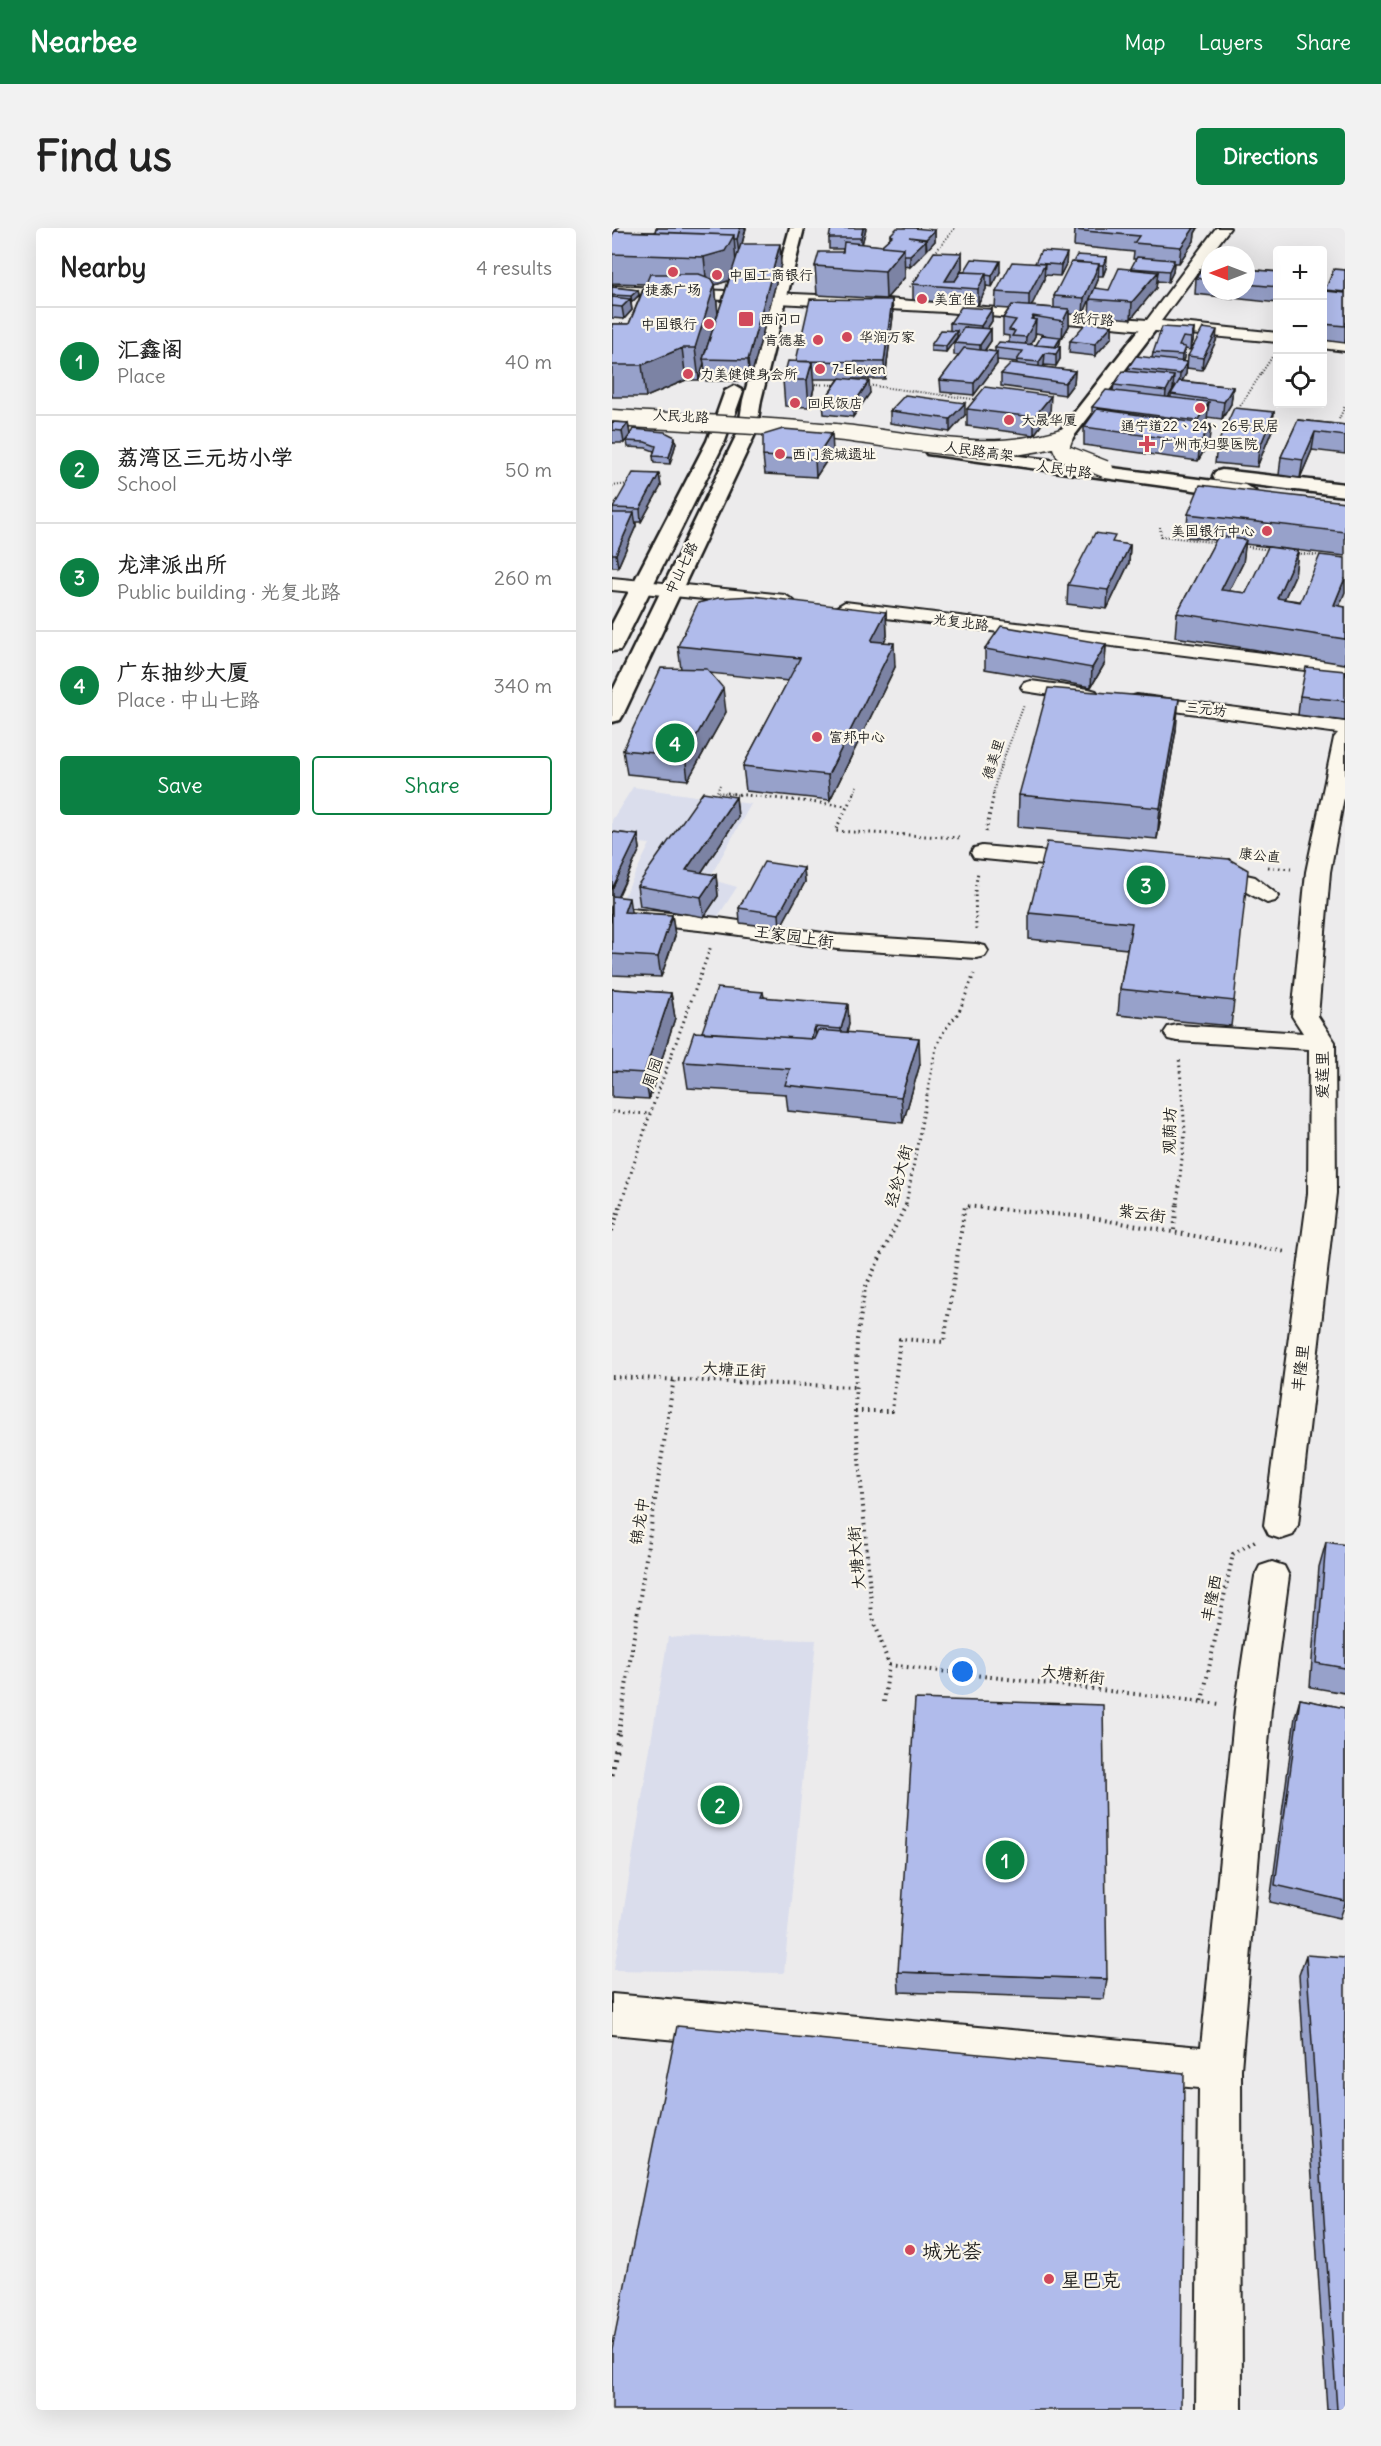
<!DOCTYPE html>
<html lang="en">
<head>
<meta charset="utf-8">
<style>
	:root { --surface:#fff; --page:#f2f2f2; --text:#222; --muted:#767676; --line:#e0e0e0; --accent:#0b8043 }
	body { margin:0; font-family:Delius,"LXGW WenKai TC",sans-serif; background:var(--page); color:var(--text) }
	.controls { position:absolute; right:18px; top:18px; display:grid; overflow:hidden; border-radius:6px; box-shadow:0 6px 24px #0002 }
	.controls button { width:54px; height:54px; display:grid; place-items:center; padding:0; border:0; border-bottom:2px solid var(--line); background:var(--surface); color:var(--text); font:30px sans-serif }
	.compass { position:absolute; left:589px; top:18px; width:54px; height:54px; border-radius:50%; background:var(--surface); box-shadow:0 6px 24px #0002; rotate:270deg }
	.you { position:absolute; left:351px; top:1444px; width:21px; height:21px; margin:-15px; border:4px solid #fff; border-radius:50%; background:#1a73e8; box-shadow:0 0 0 9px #1a73e833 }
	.badge { display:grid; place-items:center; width:39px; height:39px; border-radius:50%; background:var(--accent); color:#fff; font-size:20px; font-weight:700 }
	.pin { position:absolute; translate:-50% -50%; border:3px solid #fff; box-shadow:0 2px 6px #0006 }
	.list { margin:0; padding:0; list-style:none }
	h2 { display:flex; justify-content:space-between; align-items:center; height:78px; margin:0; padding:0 24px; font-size:26px }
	h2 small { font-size:20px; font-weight:400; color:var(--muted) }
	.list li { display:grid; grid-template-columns:39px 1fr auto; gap:18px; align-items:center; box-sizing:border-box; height:108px; padding:0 24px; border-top:2px solid var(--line) }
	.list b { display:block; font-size:22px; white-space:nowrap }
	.list p { margin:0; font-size:20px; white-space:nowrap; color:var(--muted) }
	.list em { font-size:20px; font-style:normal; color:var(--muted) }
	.actions { display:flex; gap:12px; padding:18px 24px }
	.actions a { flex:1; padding:14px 0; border:2px solid var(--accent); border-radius:6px; text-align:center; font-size:21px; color:var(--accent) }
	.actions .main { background:var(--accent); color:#fff }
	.icon { flex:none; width:33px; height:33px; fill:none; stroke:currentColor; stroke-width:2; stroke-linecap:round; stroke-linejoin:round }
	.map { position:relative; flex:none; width:733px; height:2182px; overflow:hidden; border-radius:6px }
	header { display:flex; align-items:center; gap:36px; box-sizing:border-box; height:84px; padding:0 30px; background:var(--accent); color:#fff }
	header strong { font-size:28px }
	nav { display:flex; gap:33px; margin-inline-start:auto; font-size:21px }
	.intro { display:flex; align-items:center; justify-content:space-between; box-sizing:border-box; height:144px; padding:0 36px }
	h1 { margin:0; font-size:42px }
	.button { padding:15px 27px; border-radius:6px; background:var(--accent); color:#fff; font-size:21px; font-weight:700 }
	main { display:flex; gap:36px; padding:0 36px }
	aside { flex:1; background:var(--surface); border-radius:6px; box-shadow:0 6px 24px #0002 }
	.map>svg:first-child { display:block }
</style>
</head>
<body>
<header>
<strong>Nearbee</strong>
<nav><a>Map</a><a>Layers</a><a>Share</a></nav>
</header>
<div class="intro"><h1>Find us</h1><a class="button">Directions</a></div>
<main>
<aside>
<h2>Nearby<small>4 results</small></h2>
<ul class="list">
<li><span class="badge">1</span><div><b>汇鑫阁</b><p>Place</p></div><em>40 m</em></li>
<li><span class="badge">2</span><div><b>荔湾区三元坊小学</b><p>School</p></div><em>50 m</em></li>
<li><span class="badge">3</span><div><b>龙津派出所</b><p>Public building · 光复北路</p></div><em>260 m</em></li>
<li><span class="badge">4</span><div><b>广东抽纱大厦</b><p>Place · 中山七路</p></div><em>340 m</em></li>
</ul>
<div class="actions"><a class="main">Save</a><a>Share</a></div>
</aside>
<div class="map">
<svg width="733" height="2182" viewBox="0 0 733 2182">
	<rect width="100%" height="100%" fill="#ecebec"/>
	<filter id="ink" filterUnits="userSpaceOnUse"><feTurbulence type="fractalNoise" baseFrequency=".0167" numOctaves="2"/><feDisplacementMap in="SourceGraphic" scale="12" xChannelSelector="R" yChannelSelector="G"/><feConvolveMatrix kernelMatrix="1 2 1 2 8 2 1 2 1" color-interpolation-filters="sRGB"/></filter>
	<g filter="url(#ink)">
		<path fill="#daddec" d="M21,559L139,576L97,651L125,659L103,693L6,680L38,616L0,612V592Z
			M56,1409L204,1412L172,1745L2,1742Z"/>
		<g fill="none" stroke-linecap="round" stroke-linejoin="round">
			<g stroke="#1c1c1c" stroke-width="4">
				<path id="minor" d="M604,0H618L549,93L666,105V114L333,84L0,66V58L250,69L535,92Z
					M710,111L733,113V123L710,120Z
					M0,350L173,367L182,373L173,379L0,362Z
					M233,374L733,435V447L226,384L223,380Z
					M419,453L477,461L484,463L487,467L484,471L477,473L412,463L409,459L412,455Z
					M525,467L733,494V564L718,644L706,788L723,814L724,965L686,1297L681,1307L669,1311L657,1307L652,1297L696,965L697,821L565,813L556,811L552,805L556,799L565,797L691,805L680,788L694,644L722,510L726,505L518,477L515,473L518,469Z
					M370,618L472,627L480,629L483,634L480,639L472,641L362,630L359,625L362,620Z
					M594,638L643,649L667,668L663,673L655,675L619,656L586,650L582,645L586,640Z
					M0,679L106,690L225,707L364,716L373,718L376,723L373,728L364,730L225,721L106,704L0,693Z
					M660,1334L672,1338L677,1348L659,1481L629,1841L630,2182H584L587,1860L0,1806V1766L589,1819L623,1481L643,1348L648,1338Z"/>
			</g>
			<g stroke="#1c1c1c" stroke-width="5">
				<path id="major" d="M178,0H192L149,172L144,204L11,487L8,492L0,494V464L126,204L131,172Z
					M540,91L548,96L459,212H447L444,208L447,204L534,93Z
					M122,158L131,163L113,213L11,417L8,422L0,423V396L95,213L113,163Z
					M321,217L633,257L643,263L633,269L315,226L312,222L315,218Z
					M610,242L733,256V268L603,252L601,248L603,244Z"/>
			</g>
			<path stroke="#1c1c1c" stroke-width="2" stroke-dasharray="1 2" stroke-linecap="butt" d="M321,27L343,0
				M298,59L309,43
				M197,156L228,157
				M254,157L368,172
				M625,183L660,129
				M727,191L733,178
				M0,258L17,256
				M548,299L549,308L607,315
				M630,318L658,322
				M683,325L711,328
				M108,557L105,564L129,567
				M241,567L245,558
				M381,567L385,548L412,477"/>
			<path stroke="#1c1c1c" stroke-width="3" stroke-dasharray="1.5 4" stroke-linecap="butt" d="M115,565L235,578
				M242,565L223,603L350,610
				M374,604L382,565
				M656,639L679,641
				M364,702L363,661L366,644
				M0,884L38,886
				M9,976L38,886L99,718
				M294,976L324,820L332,803L347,784L362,746
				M565,976L573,903L567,829"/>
			<path stroke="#1c1c1c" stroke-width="4" stroke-dasharray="1.5 4.5" stroke-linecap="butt" d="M562,1002L565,975
				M0,1003L9,975
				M0,1149L244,1159
				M243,1183H280L288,1111L332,1114L353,978L475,989L674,1024
				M277,1437L608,1476
				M590,1473L621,1326L643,1313
				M272,1474L277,1437L260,1387L243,1183L245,1111L253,1060L295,975
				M7,1504L62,1150"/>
			<path stroke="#1c1c1c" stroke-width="5" stroke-dasharray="2 6" stroke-linecap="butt" d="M0,1547L7,1502"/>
			<use href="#minor" fill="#fbf7ec" fill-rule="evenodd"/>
			<use href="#major" fill="#fbf7ec" fill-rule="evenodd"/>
			<g stroke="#1c1c1c" stroke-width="19" stroke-linecap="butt">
				<path id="major-bridge" d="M0,190C74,194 149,197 223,204C301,212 377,234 453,208
					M453,208L449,219L452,225L493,241"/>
			</g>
			<use href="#major-bridge" stroke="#fbf7ec" stroke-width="16"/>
		</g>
		<path fill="#97a1ca" stroke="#1c1c1c" stroke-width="1.5" fill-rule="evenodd" d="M0,0L4,3L43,4L44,0H134L130,16L169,36L138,153H94L92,135L87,152H74L34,169H0V96H17L33,56L0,55ZM117,50L106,86L103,57L116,53Z
			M254,0L250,16L269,18L278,10V7L323,2V13L298,39L292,38L293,49L274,71L205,67L203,38L231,24V21H217V10Z
			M464,0H586L583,5L582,13L567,35H562L561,44L556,54L545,53L544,60L519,91L477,87L478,71L497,62L519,41L524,31H521L522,24L462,18L463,2Z
			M350,25V41L349,44H388L380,59L374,58V61L366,77L301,72V56Z
			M495,29L494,40L491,48H486V52L471,87L457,86V98L450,110H449L448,115L446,119H448V131L444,138L432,137L431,139L463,143L462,155L453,167L389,158V146L405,135V134L385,132V136L362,167L329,164L328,152L347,127H342V115L346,108H345V109L334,124L319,123V117L338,103V95L380,81V93L375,101H379V113L373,122L383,124V120L397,115V108L391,107V90L397,81L383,80L384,64L423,36H454L448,48L432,47V52L419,78L442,80V68L461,34ZM424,105L433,107L424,117H419L423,108Z
			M598,37V63H634V41L666,44V75L583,66L584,50Z
			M733,42V115L711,112V70L713,62Z
			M0,59L26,62L27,67L20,74H19L20,82L12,91L0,90Z
			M280,72L281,88L273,151H241L258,165L241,189L212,186L211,174L227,151H201L202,160L197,179L173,178L171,152Z
			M500,97V109L483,128L457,125L458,113Z
			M582,101L581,113L578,122L573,121L571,134H575L574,146L570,153L621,159L619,176L610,191L595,189L592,196L597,214L586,233L472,217V199L480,189V179L501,162L502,157L516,143V140L540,130L541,125ZM561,158H564L559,166V169H556L561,161Z
			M604,113L590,142L575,140L576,128Z
			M355,181L438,185L422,207L355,198Z
			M278,183L353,187L338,204L278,195Z
			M662,184L660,202L645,239L603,235L605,217Z
			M686,192L733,197V226L700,222L688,250L667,247L669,229Z
			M0,194L16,195L18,206L64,215L58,236L42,235L41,228L42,223L34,220L16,219L15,213L16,209L12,215H0Z
			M221,223L204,249L153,246L151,228Z
			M47,246L49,258L29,294H24V298L6,339H0L1,280Z
			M733,274V328L633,316L631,335L617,363L634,365L686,323L683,347L672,371L733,379V436L563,409L565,385L604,312L574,309L576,286Z
			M503,315L518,317L517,335L495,381L455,376L456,357Z
			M274,384L275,408L272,414L283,439L218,572L134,563L131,538L176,453L98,445L114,484L76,552L15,546L11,522L69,441L66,418Z
			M494,416L493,435L479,459L373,441V421Z
			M733,443V493L686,487L688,468Z
			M564,502L545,611L406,599L407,567Z
			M124,569L126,589L89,645L104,647L106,668L92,689L28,678L25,658Z
			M0,604L26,607L28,621L6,669L19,684L60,687L63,708L49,749L0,747Z
			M617,631L622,773L619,798L506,787L508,761L515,721L417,711V685Z
			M192,640L193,654L168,700L128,695L127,680Z
			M0,761L59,765L63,790L37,871L0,869Z
			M151,764L152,769L237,796L235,804L308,836L291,895L176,883L174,866L76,860L72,834L90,804Z
			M714,1314L733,1317V1465L698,1459L707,1339Z
			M688,1471L733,1480V1676L728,1690L658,1674L683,1489Z
			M694,1727L733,2182H715L687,1747Z
			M286,1744L495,1751L492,1771L287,1764Z"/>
		<path fill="#7b83a4" stroke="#1c1c1c" stroke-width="1.5" d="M0,0H6L0,9Z
			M128,0H134L127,27L125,11Z
			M251,0H254L249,21V10Z
			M581,0H586L583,5L582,13L567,35L569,19Z
			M323,2V13L315,22L314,11Z
			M122,7L124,36L116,53L103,57L106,86L91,131L92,135L87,152L83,120L95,59L92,29Z
			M314,12V23L298,39V27Z
			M168,16L169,36L138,153L136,132Z
			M292,20L293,49L274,71L273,43Z
			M350,25V41L340,59L333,53Z
			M455,25L454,36L448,48L449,37Z
			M495,29L494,40L491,48V37Z
			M562,32L561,44L556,54L557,43Z
			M388,33V44L380,59V48Z
			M433,36L432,52L417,83V66Z
			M487,36L486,52L471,87L472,70Z
			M546,44L544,60L519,91L520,74Z
			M374,45V61L366,77V61Z
			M26,62L27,67L20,74L19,68Z
			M18,71L20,82L12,91L10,79Z
			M280,72L281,88L273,151L272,134Z
			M380,81V93L369,110V98Z
			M457,81V98L450,110L451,93Z
			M421,88V96L424,92L423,108L413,126L414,109Z
			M500,97V109L483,128V116Z
			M379,101V113L368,129V117Z
			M582,101L581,113L578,122L579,110Z
			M605,102L604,113L590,142L591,130Z
			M345,103V109L334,124V118Z
			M449,109L448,115L442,127V121Z
			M448,119V131L444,138V126Z
			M573,119L572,130L569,139L570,127Z
			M70,120L74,152L34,169L30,137Z
			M385,124V136L362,167V155Z
			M433,125L432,137L427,146V134Z
			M200,134L202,160L197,179L195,152Z
			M575,134L574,146L567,158L568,146Z
			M463,143L462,155L453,167V155Z
			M562,148L561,161L553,175L554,163Z
			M257,153L258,165L241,189V177Z
			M621,159L619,176L610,191L612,174Z
			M439,168L438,185L422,207V189Z
			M597,174L595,191L584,210L585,193Z
			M353,175V187L338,204V191Z
			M662,184L660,202L645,239L647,221Z
			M16,195L18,207L12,215L10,203Z
			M599,197L597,214L586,233L588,215Z
			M703,204L700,222L688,250L691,232Z
			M220,205L221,223L204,249L203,231Z
			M63,209L64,215L58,236L57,229Z
			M47,246L49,258L29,294L28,281Z
			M22,285L24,298L6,339L4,326Z
			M634,312L631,335L606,385L609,362Z
			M518,317L517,335L495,381L496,362Z
			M686,323L683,347L662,394L665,370Z
			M733,350V364L718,401L722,377Z
			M274,384L275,408L260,437L259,413Z
			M282,415L283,439L218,572L216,547Z
			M494,416L493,435L479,459L480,440Z
			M111,460L114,484L76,552L73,528Z
			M567,471L564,502L545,611L548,580Z
			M124,569L126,589L77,663L74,642Z
			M26,607L28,621L1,678L0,670V661Z
			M192,640L193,654L168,700L167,686Z
			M104,647L106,668L92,689L89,669Z
			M17,670L20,690L12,684Z
			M60,687L63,708L49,749L46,729Z
			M59,765L63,790L37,871L32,845Z
			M236,776L237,796L231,822L229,801Z
			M203,799L205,820L199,812Z
			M307,810L308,836L291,895L289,869Z"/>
		<path fill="#b0bbeb" stroke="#1c1c1c" stroke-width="1.5" d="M44,0H128L125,11H122V7L43,4Z
			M219,0H251L249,10H217Z
			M285,0H302L323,2L314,11L297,9L314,12L298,27H292V20L269,18L280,8L278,7Z
			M464,0H582L569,19L522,15L527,8L463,2Z
			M3,3L122,7L113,23L92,29L0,26V7Z
			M232,14L292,20L273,43L203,38L207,24H231Z
			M129,16H168L136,132L91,131Z
			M429,23L455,25L449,37L423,35Z
			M322,24L350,25L333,53H343L349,44L374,45L366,61L301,56Z
			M465,27L495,29L491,37H487V36L461,34Z
			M525,29L562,32L557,43L519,40Z
			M360,31L388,33L380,48L374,47V45L352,44Z
			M400,34L433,36L417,66L384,64Z
			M459,34L487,36L472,70L442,68Z
			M593,37H598V52L584,50Z
			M507,40L546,44L520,74L478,71L483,60L497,62Z
			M634,41L666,44V59L634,56Z
			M722,41L733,42V64L713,62Z
			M38,46H87L100,51L103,56L83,120H70L30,137H0V96H17Z
			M0,59L26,62L19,68L0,67Z
			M714,63L733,65V98L711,96V70Z
			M0,69L18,71L10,79L0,78Z
			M198,71L280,72L272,134L184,133Z
			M400,77L457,81L451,93L421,88L419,91L424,92L414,109L400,108L403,103L397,102L404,92L391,90Z
			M349,79L380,81L369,98L338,95Z
			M475,94L500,97L483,116L458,113Z
			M352,99L379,101L368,117L342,115Z
			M550,99L582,101L579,110L571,109L567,118L573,119L570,127L541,125Z
			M591,100L605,102L591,130L576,128Z
			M329,102L345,103L334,118L319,117Z
			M430,107L449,109L443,119L424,117Z
			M387,114L448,119L444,126L433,125L427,134L405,132L411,123L383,120Z
			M352,120L385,124L362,155L328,152Z
			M524,128L575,134L568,146L516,140Z
			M176,133L200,134L195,152H171Z
			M400,135L463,143L453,155L389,146Z
			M511,143L562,148L554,163L502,157Z
			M228,150L257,153L241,177L211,174Z
			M567,153L621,159L612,174L559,166Z
			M373,159L439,168L422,189L355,181Z
			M494,162L597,174L585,193L480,179Z
			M293,167L353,175L338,191L278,183Z
			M622,180L662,184L647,221L605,217Z
			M485,181L599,197L588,215L472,199Z
			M686,192L733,197V208L703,204L691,232L669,229Z
			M0,194L16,195L10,203L0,202Z
			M21,201L53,204L63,209L57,229L41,228L44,218L33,214L15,213Z
			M171,201L220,205L203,231L151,228V207Z
			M21,245L47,246L28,281L1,280Z
			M588,257L733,274V304L576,286Z
			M0,285H22L4,326H0Z
			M483,305L503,308L500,314L518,317L496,362L456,357Z
			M606,308L634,312L609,362L634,365L656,319L686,323L665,370L688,374L708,327L733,330V350L722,377L733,379V411L565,385Z
			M141,368L274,384L259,413L282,415L216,547L131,538L188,430L66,418L86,375L106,370Z
			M389,398L494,416L480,440L373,421Z
			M694,439L733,443V473L688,468Z
			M49,440L95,441L111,460L73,528L11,522Z
			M436,460L567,471L548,580L407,567Z
			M91,564L124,569L74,642L104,647L89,669L25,658Z
			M0,604L26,607L0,661Z
			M435,614L617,631L636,642L622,773L508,761L520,695L417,685Z
			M152,634L192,640L167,686L127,680Z
			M0,668L17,670L12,684L60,687L46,729L0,726Z
			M105,760L151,764L149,769L236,776L229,801L203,799L199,811L90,804Z
			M0,761L59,765L32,845L0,843Z
			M206,802L307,810L289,869L173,857L178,841L72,834L82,804L202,811Z
			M714,1314L733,1317V1440L704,1435Z
			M303,1471L491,1477L495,1751L286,1744Z
			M688,1471L733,1480V1673L663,1657Z
			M694,1727L733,1730V2182H725Z
			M65,1798L572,1845L569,2182H0V2121Z"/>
	</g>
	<g fill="#d1495b" stroke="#fbf7ec" stroke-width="2">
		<circle cx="61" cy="44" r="6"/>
		<circle cx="105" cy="47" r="6"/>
		<circle cx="310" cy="71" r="6"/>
		<rect x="126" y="83" width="16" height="16" rx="3"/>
		<circle cx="97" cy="96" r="6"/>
		<circle cx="235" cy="109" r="6"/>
		<circle cx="206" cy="112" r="6"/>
		<circle cx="208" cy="141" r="6"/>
		<circle cx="76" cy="146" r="6"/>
		<circle cx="183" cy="175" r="6"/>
		<circle cx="588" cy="180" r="6"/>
		<circle cx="397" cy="192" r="6"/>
		<path d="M532 207h6v6h6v6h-6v6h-6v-6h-6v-6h6z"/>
		<circle cx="168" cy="226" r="6"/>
		<circle cx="655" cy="303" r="6"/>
		<circle cx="205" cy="509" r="6"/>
		<circle cx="298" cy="2022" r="6"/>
		<circle cx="437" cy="2051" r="6"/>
	</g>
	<g text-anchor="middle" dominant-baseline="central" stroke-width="4.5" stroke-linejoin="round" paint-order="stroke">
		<g font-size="14" fill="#1c1c1c" stroke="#fbf7ec" text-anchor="start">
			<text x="117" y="47">中国工商银行</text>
			<text x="61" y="62" text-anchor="middle">捷泰广场</text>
			<text x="322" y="71">美宜佳</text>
			<text x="148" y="91">西门口</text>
			<text x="85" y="96" text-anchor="end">中国银行</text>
			<text x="247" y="109">华润万家</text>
			<text x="194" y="112" text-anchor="end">肯德基</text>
			<text x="220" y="141">7-Eleven</text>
			<text x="88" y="146">力美健健身会所</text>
			<text x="195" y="175">回民饭店</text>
			<text x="409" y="192">大晟华厦</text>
			<text x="588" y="198" text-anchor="middle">通宁道22、24、26号民居</text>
			<text x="548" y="216">广州市妇婴医院</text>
			<text x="180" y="226">西门瓮城遗址</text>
			<text x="643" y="303" text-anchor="end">美国银行中心</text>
			<text x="217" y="509">富邦中心</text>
		</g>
		<g font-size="14" fill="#1c1c1c" stroke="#fbf7ec">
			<text transform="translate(481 91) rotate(4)">纸行路</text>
			<text transform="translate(69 188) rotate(3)">人民北路</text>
			<text transform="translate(367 223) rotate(8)">人民路高架</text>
			<text transform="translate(452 241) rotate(8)">人民中路</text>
			<text transform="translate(69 340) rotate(-64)">中山七路</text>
			<text transform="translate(349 394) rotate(7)">光复北路</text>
			<text transform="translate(594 481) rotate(7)">三元坊</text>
			<text transform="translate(381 531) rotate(-71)">德美里</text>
			<text transform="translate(648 627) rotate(6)">康公直</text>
		</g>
		<g font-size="16" fill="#1c1c1c" stroke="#fbf7ec">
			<text transform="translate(182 708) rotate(8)">王家园上街</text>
			<text transform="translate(40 845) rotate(-70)">周园</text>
			<text transform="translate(710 847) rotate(-90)">爱莲里</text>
			<text transform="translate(557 903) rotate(-89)">观荫坊</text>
			<text transform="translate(286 948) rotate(-75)">经纶大街</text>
			<text transform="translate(530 985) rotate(8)">紫云街</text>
			<text transform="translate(688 1140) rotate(-83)">丰隆里</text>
			<text transform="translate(122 1141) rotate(3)">大塘正街</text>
			<text transform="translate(27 1293) rotate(-81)">锦龙中</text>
			<text transform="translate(244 1330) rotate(-95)">大塘大街</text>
			<text transform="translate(599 1370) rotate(-78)">丰隆西</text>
			<text transform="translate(461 1446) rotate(7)">大塘新街</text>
		</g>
		<g font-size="20" fill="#1c1c1c" stroke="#fbf7ec" text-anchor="start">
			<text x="310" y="2022">城光荟</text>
			<text x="449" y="2051">星巴克</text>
		</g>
	</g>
</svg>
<div class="controls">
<button>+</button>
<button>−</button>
<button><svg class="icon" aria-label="locate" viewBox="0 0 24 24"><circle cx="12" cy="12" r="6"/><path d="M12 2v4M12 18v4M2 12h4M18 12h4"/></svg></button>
</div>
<svg class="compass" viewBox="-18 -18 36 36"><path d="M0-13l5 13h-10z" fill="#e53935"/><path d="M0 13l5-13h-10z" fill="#767676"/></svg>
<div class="you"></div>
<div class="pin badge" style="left:393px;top:1632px">1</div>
<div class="pin badge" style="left:108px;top:1577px">2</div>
<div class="pin badge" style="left:534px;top:657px">3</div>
<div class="pin badge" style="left:63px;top:515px">4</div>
</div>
</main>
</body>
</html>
